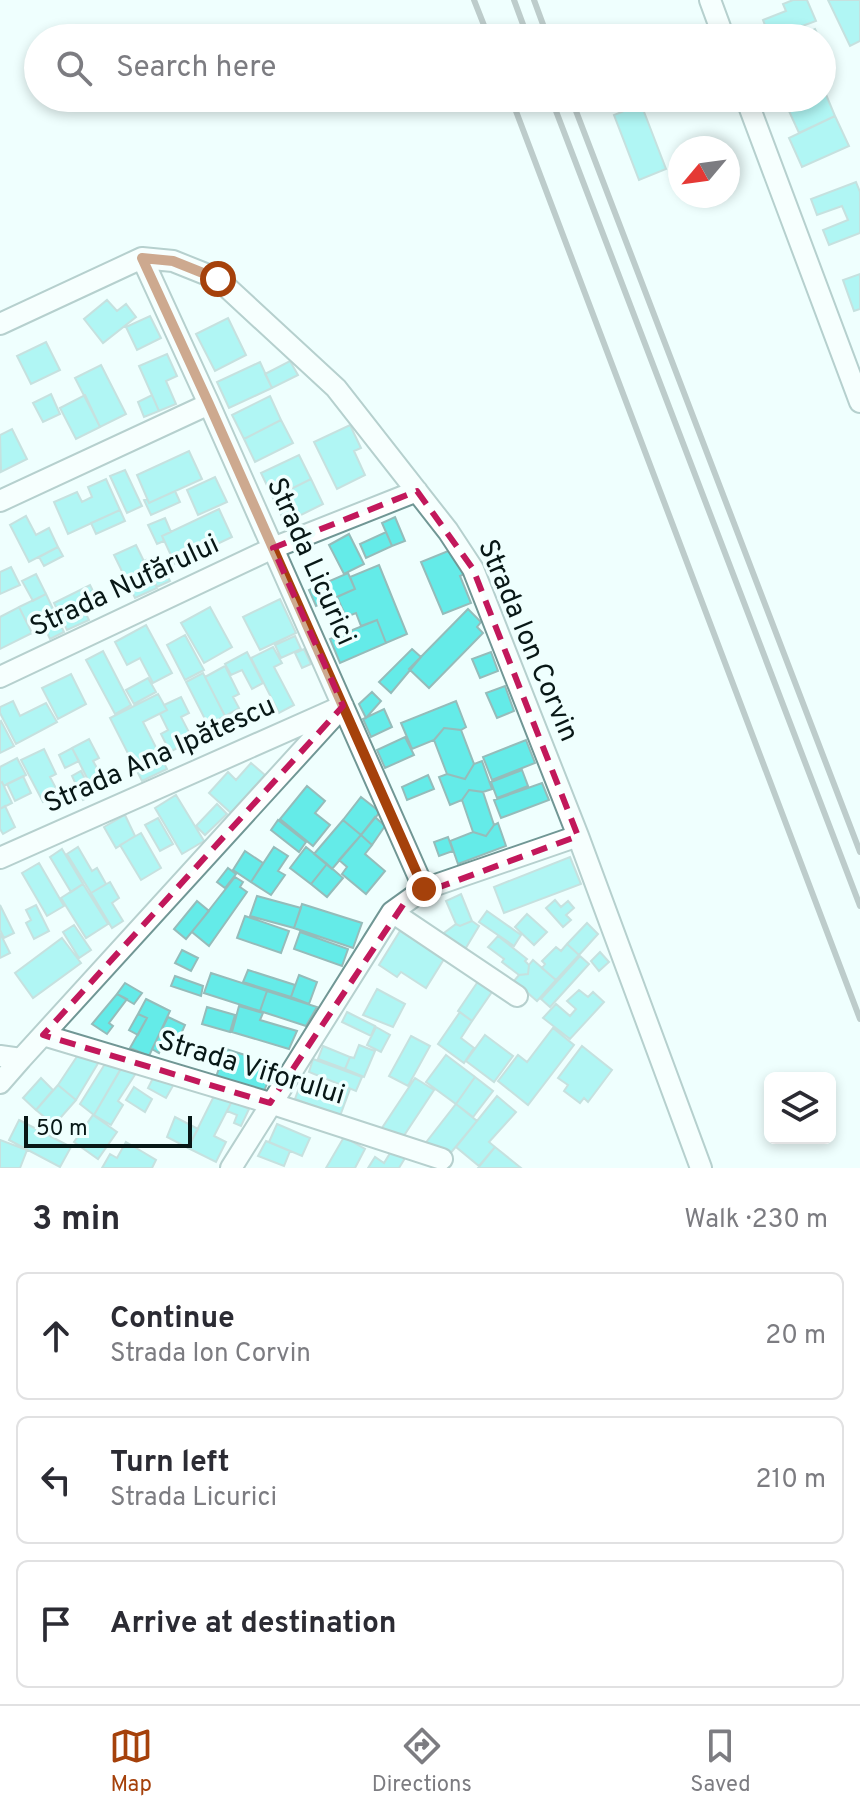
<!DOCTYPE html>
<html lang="en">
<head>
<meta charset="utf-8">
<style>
	:root { --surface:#fff; --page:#f7f7f7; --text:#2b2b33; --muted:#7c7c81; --line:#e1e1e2; --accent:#a5410b }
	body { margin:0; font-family:Overpass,sans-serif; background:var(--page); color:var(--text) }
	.controls { position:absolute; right:24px; bottom:24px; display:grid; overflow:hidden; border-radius:12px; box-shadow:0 4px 12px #0003 }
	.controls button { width:72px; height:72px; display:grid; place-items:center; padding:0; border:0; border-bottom:2px solid var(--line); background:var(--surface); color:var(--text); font:40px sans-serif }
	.compass { position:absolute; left:668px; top:136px; width:72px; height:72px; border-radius:50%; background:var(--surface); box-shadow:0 4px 12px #0003; rotate:241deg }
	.scale { position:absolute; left:24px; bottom:20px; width:168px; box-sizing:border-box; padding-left:8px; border:4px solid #081716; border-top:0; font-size:22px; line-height:28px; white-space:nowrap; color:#081716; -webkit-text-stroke:6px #effffe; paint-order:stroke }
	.stop { position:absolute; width:24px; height:24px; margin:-18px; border:6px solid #a5410b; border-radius:50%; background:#fff }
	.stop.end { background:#a5410b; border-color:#fff; box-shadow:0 2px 8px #0008 }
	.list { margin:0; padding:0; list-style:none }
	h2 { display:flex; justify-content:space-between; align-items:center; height:104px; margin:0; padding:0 32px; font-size:34px }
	h2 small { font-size:26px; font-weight:400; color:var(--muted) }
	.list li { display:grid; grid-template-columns:52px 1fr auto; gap:24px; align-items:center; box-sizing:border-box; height:128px; margin:0 16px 16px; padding:0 16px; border:2px solid var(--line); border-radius:12px }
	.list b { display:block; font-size:30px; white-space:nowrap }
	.list p { margin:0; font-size:26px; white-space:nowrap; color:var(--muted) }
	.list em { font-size:26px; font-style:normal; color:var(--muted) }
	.icon { flex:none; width:44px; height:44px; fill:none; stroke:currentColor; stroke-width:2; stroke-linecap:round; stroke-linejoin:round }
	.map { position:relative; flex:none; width:860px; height:1168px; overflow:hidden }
	.search { position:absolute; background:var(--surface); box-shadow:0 4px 12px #0003; left:24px; right:24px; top:24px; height:88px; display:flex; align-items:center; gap:20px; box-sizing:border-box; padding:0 28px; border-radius:44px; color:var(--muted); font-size:30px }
	.sheet { height:536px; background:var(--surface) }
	nav { display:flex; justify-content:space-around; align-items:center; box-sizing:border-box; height:112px; border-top:2px solid var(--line); background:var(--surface); font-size:22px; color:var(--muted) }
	nav a { display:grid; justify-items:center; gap:4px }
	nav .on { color:var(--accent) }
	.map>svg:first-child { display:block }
</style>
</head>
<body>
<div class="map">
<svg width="860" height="1168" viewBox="0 0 860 1168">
	<rect width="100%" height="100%" fill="#effffe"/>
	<path fill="#64ebe8" stroke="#95bcba" stroke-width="2" d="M793,0H807L816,21L770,38L763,20L786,11L783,4Z
		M828,0H860V41L850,46Z
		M623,29L626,38H600Z
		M815,29L819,38H794Z
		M822,85L835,116L799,133L783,98H822Z
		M609,98H634L612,106Z
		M637,98L639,105L621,112L618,104Z
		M641,104L666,169L639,180L614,115Z
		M835,116L849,146L802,167L789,138Z
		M856,182L860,192V233L829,245L823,230L848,220L842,206L817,215L811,199Z
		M860,274V309L854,311L843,280Z
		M107,300L117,311L126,304L136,317L103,343L84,319Z
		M150,316L161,338L137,350L126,327Z
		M228,318L246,355L215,371L196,334Z
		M46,342L60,370L31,384L17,356Z
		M167,354L177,376L166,381L176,404L159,411L139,366Z
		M290,361L298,375L272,388L265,374Z
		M260,362L272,388L229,408L217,382Z
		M101,365L126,414L100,427L75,378Z
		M51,394L60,414L43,422L33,403Z
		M85,395L100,427L76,439L60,408Z
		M152,395L159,411L144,417L138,402Z
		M270,396L281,420L244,439L232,415Z
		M281,420L293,443L255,462L244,439Z
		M350,425L361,448L354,451L365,475L337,489L314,442Z
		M12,429L27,459L1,472L0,435Z
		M189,451L202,479L149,503L137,475Z
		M299,455L311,479L273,498L261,473Z
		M125,470L142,506L127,513L110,476Z
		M215,477L227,502L198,515L187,490Z
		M106,479L120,510L68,534L54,502L77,492L82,502L92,497L88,487Z
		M311,479L323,504L285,523L273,498Z
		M175,491L180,502L151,515L144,500L147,499L149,503Z
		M219,509L232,537L175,564L162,536Z
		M120,510L125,521L96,534L91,523Z
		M26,516L36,535L49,528L58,547L29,562L10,525Z
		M395,517L405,541L392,546L382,523Z
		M165,518L171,532L162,536L164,541L157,544L148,525Z
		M386,532L392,546L366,558L360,544Z
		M349,534L364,564L344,574L329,545Z
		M136,545L157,588L135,598L114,555Z
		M58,547L63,556L44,566L39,557Z
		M453,549L464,574L460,576L471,603L443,614L421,562Z
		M157,555L170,581L157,587L144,561Z
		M379,565L407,634L386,643L377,620L361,626L356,613L346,617L337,597L355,589L350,577Z
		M11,567L20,585L0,594V572Z
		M348,573L355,589L316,606L309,590Z
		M36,574L46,594L33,601L22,581Z
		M90,585L99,603L84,610L89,620L67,630L54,603Z
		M46,594L54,611L28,625L19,607Z
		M280,599L296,633L260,650L243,617Z
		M19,607L32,633L0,649V617Z
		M210,607L232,647L204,663L181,623Z
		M468,609L481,622L477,627L483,633L429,688L409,669Z
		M54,611L64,632L50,639L40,618Z
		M377,620L386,643L340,663L330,639Z
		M146,625L172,673L153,683L140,658L127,665L115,642Z
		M185,635L204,670L185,680L167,645Z
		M295,636L301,649L281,658L275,645Z
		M273,647L282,663L274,667L294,705L279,713L251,658Z
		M304,649L311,664L302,668L295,653Z
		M412,649L421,657L391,693L379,682Z
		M103,651L131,705L115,714L86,660Z
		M247,652L263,683L252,689L242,670L231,675L225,664Z
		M491,652L498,671L480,678L472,659Z
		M225,666L239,694L233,697L239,708L225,716L205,677Z
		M203,673L225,716L208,725L186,682Z
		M71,674L86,704L58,719L42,688Z
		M148,678L156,692L134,704L126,690Z
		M505,686L514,711L497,718L486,693Z
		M372,692L381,701L366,718L359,704Z
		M158,694L167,710L143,722L167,769L142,781L110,718Z
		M181,697L189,713L181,717L193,740L170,752L161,734L168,730L160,714L167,710L164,705Z
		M13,701L20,716L46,703L57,722L16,744L0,713V707Z
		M456,701L466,727L461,730L444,728L434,740L412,749L401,723Z
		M384,709L392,727L371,737L363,719Z
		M1,721L14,746L0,753V722Z
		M444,728L461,730L474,764L465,779L447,774L434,740Z
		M405,737L414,755L385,768L377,750Z
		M89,739L99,758L93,761L101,775L89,782L72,748Z
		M526,740L535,763L492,780L483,757Z
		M72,748L79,761L65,768L59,755Z
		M44,749L56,774L50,777L59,794L43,802L21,760Z
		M17,758L26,775L4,786L2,782L0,783V767Z
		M482,761L492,789L483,792L469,790L462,800L450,805L439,777L447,774L465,779L474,764Z
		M251,763L265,775L231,813L209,793L228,772L236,780Z
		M522,770L528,786L497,798L491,782Z
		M81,771L93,795L83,800L72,776Z
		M428,775L434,789L407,800L402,787Z
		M23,776L31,793L15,801L7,784Z
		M2,782L12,803L0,809V783Z
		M542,783L549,800L501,818L494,800Z
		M307,786L325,801L315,813L330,825L313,846L280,819Z
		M469,790L483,792L494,825L486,836L473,832L462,800Z
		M176,795L204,841L182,854L155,808Z
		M361,797L380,812L361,835L343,820Z
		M217,804L227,814L205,835L196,826Z
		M5,806L15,827L3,834L0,829V809Z
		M125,815L135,836L116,848L104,827Z
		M375,817L385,826L372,845L361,835Z
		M158,818L173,844L160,851L145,825Z
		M278,820L306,842L299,852L271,830Z
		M343,820L361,835L332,869L314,854Z
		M498,823L506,846L458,864L450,841L473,832L486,836L494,825Z
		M141,833L161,868L141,880L120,845Z
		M361,835L372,845L365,854L385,871L366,894L342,874L347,867L339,860Z
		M448,837L453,851L439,856L434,842Z
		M78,847L92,871L97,868L106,884L91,893L67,854Z
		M274,847L288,856L278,871L285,875L271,895L251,882Z
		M306,847L327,864L311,884L290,868Z
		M62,849L83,884L71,892L50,857Z
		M245,851L263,863L251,882L233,870Z
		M570,857L581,884L504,913L494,887Z
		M39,863L64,906L47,916L22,873Z
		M327,864L343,878L327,897L311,884Z
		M228,868L236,874L225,888L217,882Z
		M235,877L243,882L240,887L247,892L209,946L192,932Z
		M110,882L119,898L112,903L123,921L112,928L91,893Z
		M83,884L108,924L86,938L61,898Z
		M461,894L472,921L460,926L456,924L446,901Z
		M257,896L301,908L294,928L250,916Z
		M555,900L561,907L568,901L574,908L566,915L571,920L563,927L546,908Z
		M197,901L209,911L186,939L174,929Z
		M302,904L362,923L353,948L294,928Z
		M0,905L14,933L4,938L0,930Z
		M36,905L49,931L34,939L26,923L31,920L26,910Z
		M487,911L521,935L514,946L479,922Z
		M527,914L547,932L534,945L515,927Z
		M245,916L289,931L281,953L237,938Z
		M472,921L479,926L464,951L440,936L456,924L460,926Z
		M587,923L598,934L579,955L567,944Z
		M74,925L91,950L79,958L63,932Z
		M400,931L444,959L426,988L401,972L397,977L379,965Z
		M300,932L348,949L342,966L294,949Z
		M0,933L10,953L0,958Z
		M498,936L527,959L525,961L529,965L528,974L519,975L502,962L504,959L488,947Z
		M62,938L81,963L33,998L15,973Z
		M567,944L579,955L556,980L542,968L545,964L542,961L556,947L561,951Z
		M182,950L198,958L191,971L175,963Z
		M600,952L609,962L599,971L591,961Z
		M580,956L589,964L550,1007L541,999Z
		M533,960L556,980L537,1001L514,981L519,975L528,974L529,965Z
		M248,970L295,985L291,997L243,982Z
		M211,973L267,991L260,1011L204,993Z
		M299,975L317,982L309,1004L291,997Z
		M175,976L203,986L201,996L171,986Z
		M481,977L496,986L472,1021L458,1011Z
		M125,983L142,993L134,1004L117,994Z
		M377,989L405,1004L393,1027L363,1015Z
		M579,990L588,997L593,992L604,1002L570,1039L543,1018L556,1004L570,1016L576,1009L567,1001Z
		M267,991L317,1007L306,1026L260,1011Z
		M117,994L127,999L109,1023L113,1026L107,1034L92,1024Z
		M146,999L170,1011L149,1056L130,1048L147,1018L138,1014Z
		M239,1006L263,1013L260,1020L297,1031L289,1049L232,1032Z
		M207,1007L235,1015L230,1032L202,1024Z
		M347,1012L375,1026L371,1036L342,1022Z
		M460,1012L472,1021L461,1038L474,1048L464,1063L438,1044Z
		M138,1014L147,1018L138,1035L129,1030Z
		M168,1017L185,1025L178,1041L167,1036L159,1053L152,1049Z
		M376,1027L390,1035L381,1052L367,1045Z
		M553,1028L574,1045L528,1105L498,1081L518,1055L527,1062Z
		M485,1035L513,1056L494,1082L466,1061Z
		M411,1036L430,1046L408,1086L389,1076Z
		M359,1045L375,1051L364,1077L345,1069L350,1057L354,1058Z
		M323,1046L350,1057L345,1069L318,1059Z
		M582,1046L612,1070L588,1102L584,1098L580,1103L564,1091L568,1085L558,1078Z
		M226,1049L248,1056L245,1064L271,1073L263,1094L216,1077Z
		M80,1052L100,1060L76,1100L58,1085Z
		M446,1055L475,1077L456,1104L426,1082Z
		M108,1059L122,1067L94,1115L80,1104Z
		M313,1059L362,1077L356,1091L309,1072Z
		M123,1065L136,1073L118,1101L123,1105L111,1125L94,1115Z
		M155,1074L174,1084L166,1098L148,1088Z
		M475,1077L493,1091L473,1117L456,1104Z
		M41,1078L53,1090L36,1110L23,1098Z
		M415,1078L434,1090L403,1137L380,1131Z
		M302,1080L336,1093L339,1085L350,1089L340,1116L295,1099Z
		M58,1085L76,1100L54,1125L36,1110Z
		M134,1087L152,1099L145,1112L126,1100Z
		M215,1094L232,1101L214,1136L226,1142L216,1162L188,1148Z
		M497,1096L516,1112L489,1142L495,1147L479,1166L456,1147Z
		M232,1101L249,1109L241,1126L234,1123L237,1115L227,1111Z
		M456,1104L477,1121L449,1155L424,1145Z
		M93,1115L117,1132L98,1159L74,1142Z
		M175,1117L198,1129L188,1148L167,1137Z
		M19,1120L71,1147L60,1167L9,1140Z
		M277,1124L310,1138L302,1156L269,1142Z
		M344,1137L365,1149L355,1168H326Z
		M0,1140L27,1150L20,1168H0Z
		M266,1141L290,1151L284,1166L258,1156Z
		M126,1142L156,1160L152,1168H102L110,1154L117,1158Z
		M495,1147L521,1168H478Z
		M392,1150L405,1158L399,1168H368L375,1157L384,1163Z"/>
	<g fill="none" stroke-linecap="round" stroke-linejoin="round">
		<g stroke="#719795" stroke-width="24">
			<path id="minor" d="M710,0L724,38
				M746,98L860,402
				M142,258L209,404L424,889
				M0,324L142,258L173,261L218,279L336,388L448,531L473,569L578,836L701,1168
				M0,501L209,404
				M0,677L273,548L417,491
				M0,858L336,709
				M392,912L517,996
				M43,1035L270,1103L442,1159
				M0,1056L21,1059L343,706
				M0,1083L21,1059
				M231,1168L392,912L424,889L578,836"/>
		</g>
		<use href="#minor" stroke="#fff" stroke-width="20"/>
		<path stroke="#808f8e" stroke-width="6" d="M474,0L489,38
			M514,0L528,38
			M534,0L548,38
			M511,98L860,1019
			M551,98L860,906
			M571,98L860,852"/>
	</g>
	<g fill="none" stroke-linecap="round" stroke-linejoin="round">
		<path stroke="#a5410b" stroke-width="10" d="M218,279L173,261L142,258L209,404L424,889"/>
	</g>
	<path d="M0 0H860V1168H0ZM417,491L473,569L578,836L407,899L270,1103L43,1035L343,706L273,548Z" fill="#effffe" fill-opacity=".55" fill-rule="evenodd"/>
	<path fill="none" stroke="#c2185b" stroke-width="6" stroke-dasharray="16 10" stroke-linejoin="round" d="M417,491L473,569L578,836L407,899L270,1103L43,1035L343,706L273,548Z"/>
	<g text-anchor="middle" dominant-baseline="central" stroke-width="7" stroke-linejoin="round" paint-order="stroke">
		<g font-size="28" fill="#081716" stroke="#effffe">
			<text transform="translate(310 562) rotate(66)">Strada Licurici</text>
			<text transform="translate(125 587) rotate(-25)">Strada Nufărului</text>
			<text transform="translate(527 641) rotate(67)">Strada Ion Corvin</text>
			<text transform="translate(160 756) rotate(-24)">Strada Ana Ipătescu</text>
			<text transform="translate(251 1069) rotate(17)">Strada Viforului</text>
		</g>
	</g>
</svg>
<div class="controls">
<button><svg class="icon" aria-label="layers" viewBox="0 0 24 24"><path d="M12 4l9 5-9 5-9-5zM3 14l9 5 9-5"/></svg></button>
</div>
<svg class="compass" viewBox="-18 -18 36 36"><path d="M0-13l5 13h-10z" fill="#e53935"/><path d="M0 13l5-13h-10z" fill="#7c7c81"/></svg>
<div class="scale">50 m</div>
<div class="stop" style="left:218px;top:279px"></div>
<div class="stop end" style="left:424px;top:889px"></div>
<div class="search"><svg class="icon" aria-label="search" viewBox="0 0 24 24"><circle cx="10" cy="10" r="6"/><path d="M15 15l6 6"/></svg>Search here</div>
</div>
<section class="sheet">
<h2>3 min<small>Walk · 230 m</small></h2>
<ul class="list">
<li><svg class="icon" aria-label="ahead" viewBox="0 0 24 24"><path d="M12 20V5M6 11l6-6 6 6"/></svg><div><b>Continue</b><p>Strada Ion Corvin</p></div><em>20 m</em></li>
<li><svg class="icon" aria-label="left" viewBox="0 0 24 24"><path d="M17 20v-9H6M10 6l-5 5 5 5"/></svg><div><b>Turn left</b><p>Strada Licurici</p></div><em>210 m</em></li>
<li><svg class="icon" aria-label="arrive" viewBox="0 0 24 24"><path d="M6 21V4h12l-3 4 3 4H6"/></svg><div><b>Arrive at destination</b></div></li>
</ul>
</section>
<nav>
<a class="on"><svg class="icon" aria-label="map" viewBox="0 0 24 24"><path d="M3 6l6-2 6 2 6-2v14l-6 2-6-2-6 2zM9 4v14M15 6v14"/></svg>Map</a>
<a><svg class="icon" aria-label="directions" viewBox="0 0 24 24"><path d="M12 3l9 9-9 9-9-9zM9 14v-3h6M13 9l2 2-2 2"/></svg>Directions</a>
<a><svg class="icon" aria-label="saved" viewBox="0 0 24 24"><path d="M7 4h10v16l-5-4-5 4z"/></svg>Saved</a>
</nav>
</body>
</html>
